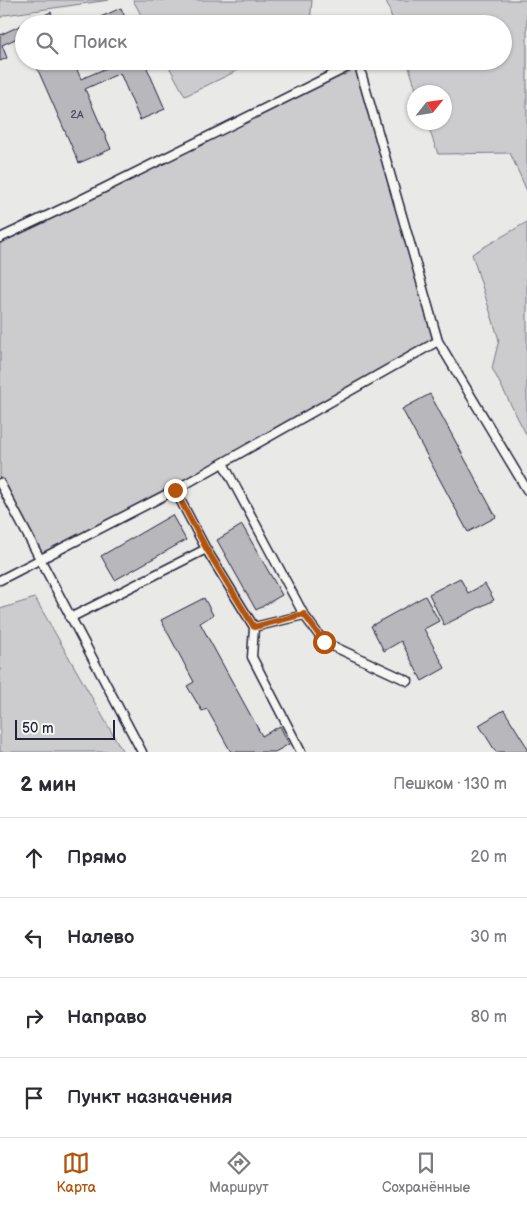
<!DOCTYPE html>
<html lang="ru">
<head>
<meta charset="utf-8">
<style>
	:root { --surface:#fff; --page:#f2f2f3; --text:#2b2b33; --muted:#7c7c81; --line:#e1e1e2; --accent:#b45309 }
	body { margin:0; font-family:"Balsamiq Sans",sans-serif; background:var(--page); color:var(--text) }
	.compass { position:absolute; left:407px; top:85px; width:45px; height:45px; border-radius:50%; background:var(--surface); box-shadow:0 1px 4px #0004; rotate:60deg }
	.scale { position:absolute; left:15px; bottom:12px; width:100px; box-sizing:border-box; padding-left:5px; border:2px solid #22223b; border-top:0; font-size:14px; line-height:18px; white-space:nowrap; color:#22223b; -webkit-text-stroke:4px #f6f6f2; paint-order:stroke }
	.stop { position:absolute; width:15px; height:15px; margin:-11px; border:4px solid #b45309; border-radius:50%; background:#fff }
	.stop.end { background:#b45309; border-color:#fff; box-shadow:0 1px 5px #0008 }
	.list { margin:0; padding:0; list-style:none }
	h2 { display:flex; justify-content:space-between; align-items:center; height:65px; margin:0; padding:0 20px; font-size:21px }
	h2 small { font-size:16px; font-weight:400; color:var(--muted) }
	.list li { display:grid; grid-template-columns:32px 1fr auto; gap:15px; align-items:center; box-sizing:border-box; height:80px; padding:0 20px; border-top:1px solid var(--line) }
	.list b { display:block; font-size:19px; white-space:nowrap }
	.list em { font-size:16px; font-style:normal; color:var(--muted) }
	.icon { flex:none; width:28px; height:28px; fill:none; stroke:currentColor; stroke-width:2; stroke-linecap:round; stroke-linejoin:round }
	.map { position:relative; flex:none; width:527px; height:752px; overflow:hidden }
	.search { position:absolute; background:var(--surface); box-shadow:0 1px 4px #0004; left:15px; right:15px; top:15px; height:55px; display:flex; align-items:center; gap:12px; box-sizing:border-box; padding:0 18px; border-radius:28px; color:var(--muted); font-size:19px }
	.sheet { height:385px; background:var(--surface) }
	nav { display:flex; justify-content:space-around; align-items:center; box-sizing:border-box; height:70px; border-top:1px solid var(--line); background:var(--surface); font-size:14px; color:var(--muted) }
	nav a { display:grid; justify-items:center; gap:2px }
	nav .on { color:var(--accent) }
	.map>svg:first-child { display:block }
</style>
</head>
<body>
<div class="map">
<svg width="527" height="752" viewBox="0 0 527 752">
	<rect width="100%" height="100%" fill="#e9e9e7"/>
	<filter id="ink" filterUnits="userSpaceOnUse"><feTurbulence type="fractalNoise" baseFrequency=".02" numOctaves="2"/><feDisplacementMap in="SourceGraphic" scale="10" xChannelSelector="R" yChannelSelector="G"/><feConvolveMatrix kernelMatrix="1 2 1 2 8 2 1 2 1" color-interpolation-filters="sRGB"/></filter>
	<g filter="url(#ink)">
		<path fill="#ccccce" stroke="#777784" d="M0,0H109L5,15L0,18Z
			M133,0H312L310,24H146Z
			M386,0H527V191L510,153L438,154L427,123L444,122V92H417L407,61H503V24H394Z
			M166,61H257L185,96Z
			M358,62L438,341L41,560L0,483V235Z
			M527,222V436L492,368L499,340L472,254Z
			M35,598L123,752H0V609Z"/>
		<path fill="#b8b8bc" stroke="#22223b" d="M121,8L128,24H98L96,19Z
			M51,12L56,24H25Z
			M24,24V38L22,36L2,45L7,58L0,61V35Z
			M34,61H73L81,79L116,64L114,61H144L165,109L140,120L120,73L85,89L111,149L79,163Z
			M430,394L496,517L468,532L402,409Z
			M172,515L186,540L115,580L101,556Z
			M242,525L282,595L256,610L217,540Z
			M460,578L468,593L485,584L494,600L444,625L429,594Z
			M425,596L439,621L424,629L445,668L422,681L401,641L384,651L371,626Z
			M204,598L213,615L200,623L262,736L280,726L289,744L275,752H231L207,709L202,711L187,686L194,682L161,620Z
			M504,710L527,747V752H496L479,725Z"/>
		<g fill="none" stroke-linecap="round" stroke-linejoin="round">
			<g stroke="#22223b" stroke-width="11">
				<path id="service" d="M0,238L74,203L358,62L438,341L175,490L0,580
					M438,341L527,490
					M223,463L304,615
					M0,483L142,752
					M175,490L206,549L254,627
					M70,618L206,549
					M301,752L252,657L254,627L304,615L324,642L408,681"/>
			</g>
			<use href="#service" stroke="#f6f6f2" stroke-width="8"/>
		</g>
	</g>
	<g fill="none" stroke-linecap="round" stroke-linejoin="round" filter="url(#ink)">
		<path stroke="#b45309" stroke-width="6" d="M175,490L206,548L254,627L304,614L324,642"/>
	</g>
	<g text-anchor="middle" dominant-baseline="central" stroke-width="4.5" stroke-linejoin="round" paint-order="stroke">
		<g font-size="11" fill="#48485b">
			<text x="77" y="114">2А</text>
		</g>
	</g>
</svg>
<svg class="compass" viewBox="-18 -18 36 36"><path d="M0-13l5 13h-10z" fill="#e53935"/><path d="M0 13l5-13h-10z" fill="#7c7c81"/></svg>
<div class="scale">50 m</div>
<div class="stop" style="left:324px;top:642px"></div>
<div class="stop end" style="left:175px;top:490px"></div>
<div class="search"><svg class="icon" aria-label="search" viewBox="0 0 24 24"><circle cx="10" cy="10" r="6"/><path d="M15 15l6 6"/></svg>Поиск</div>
</div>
<section class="sheet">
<h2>2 мин<small>Пешком · 130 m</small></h2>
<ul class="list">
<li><svg class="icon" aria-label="ahead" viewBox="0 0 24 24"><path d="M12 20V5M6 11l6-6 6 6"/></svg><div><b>Прямо</b></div><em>20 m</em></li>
<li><svg class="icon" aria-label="left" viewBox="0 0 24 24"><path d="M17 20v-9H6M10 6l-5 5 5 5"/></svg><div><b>Налево</b></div><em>30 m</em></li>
<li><svg class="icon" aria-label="right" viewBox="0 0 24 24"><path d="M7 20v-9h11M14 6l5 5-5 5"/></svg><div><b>Направо</b></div><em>80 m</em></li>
<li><svg class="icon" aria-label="arrive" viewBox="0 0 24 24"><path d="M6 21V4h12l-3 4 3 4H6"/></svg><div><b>Пункт назначения</b></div></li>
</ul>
</section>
<nav>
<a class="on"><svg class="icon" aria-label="map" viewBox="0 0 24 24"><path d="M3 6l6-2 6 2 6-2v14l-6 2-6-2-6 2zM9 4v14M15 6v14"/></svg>Карта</a>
<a><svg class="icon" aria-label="directions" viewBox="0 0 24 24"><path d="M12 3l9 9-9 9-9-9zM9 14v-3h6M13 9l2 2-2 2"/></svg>Маршрут</a>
<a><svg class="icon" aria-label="saved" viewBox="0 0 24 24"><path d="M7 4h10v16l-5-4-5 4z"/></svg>Сохранённые</a>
</nav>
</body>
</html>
